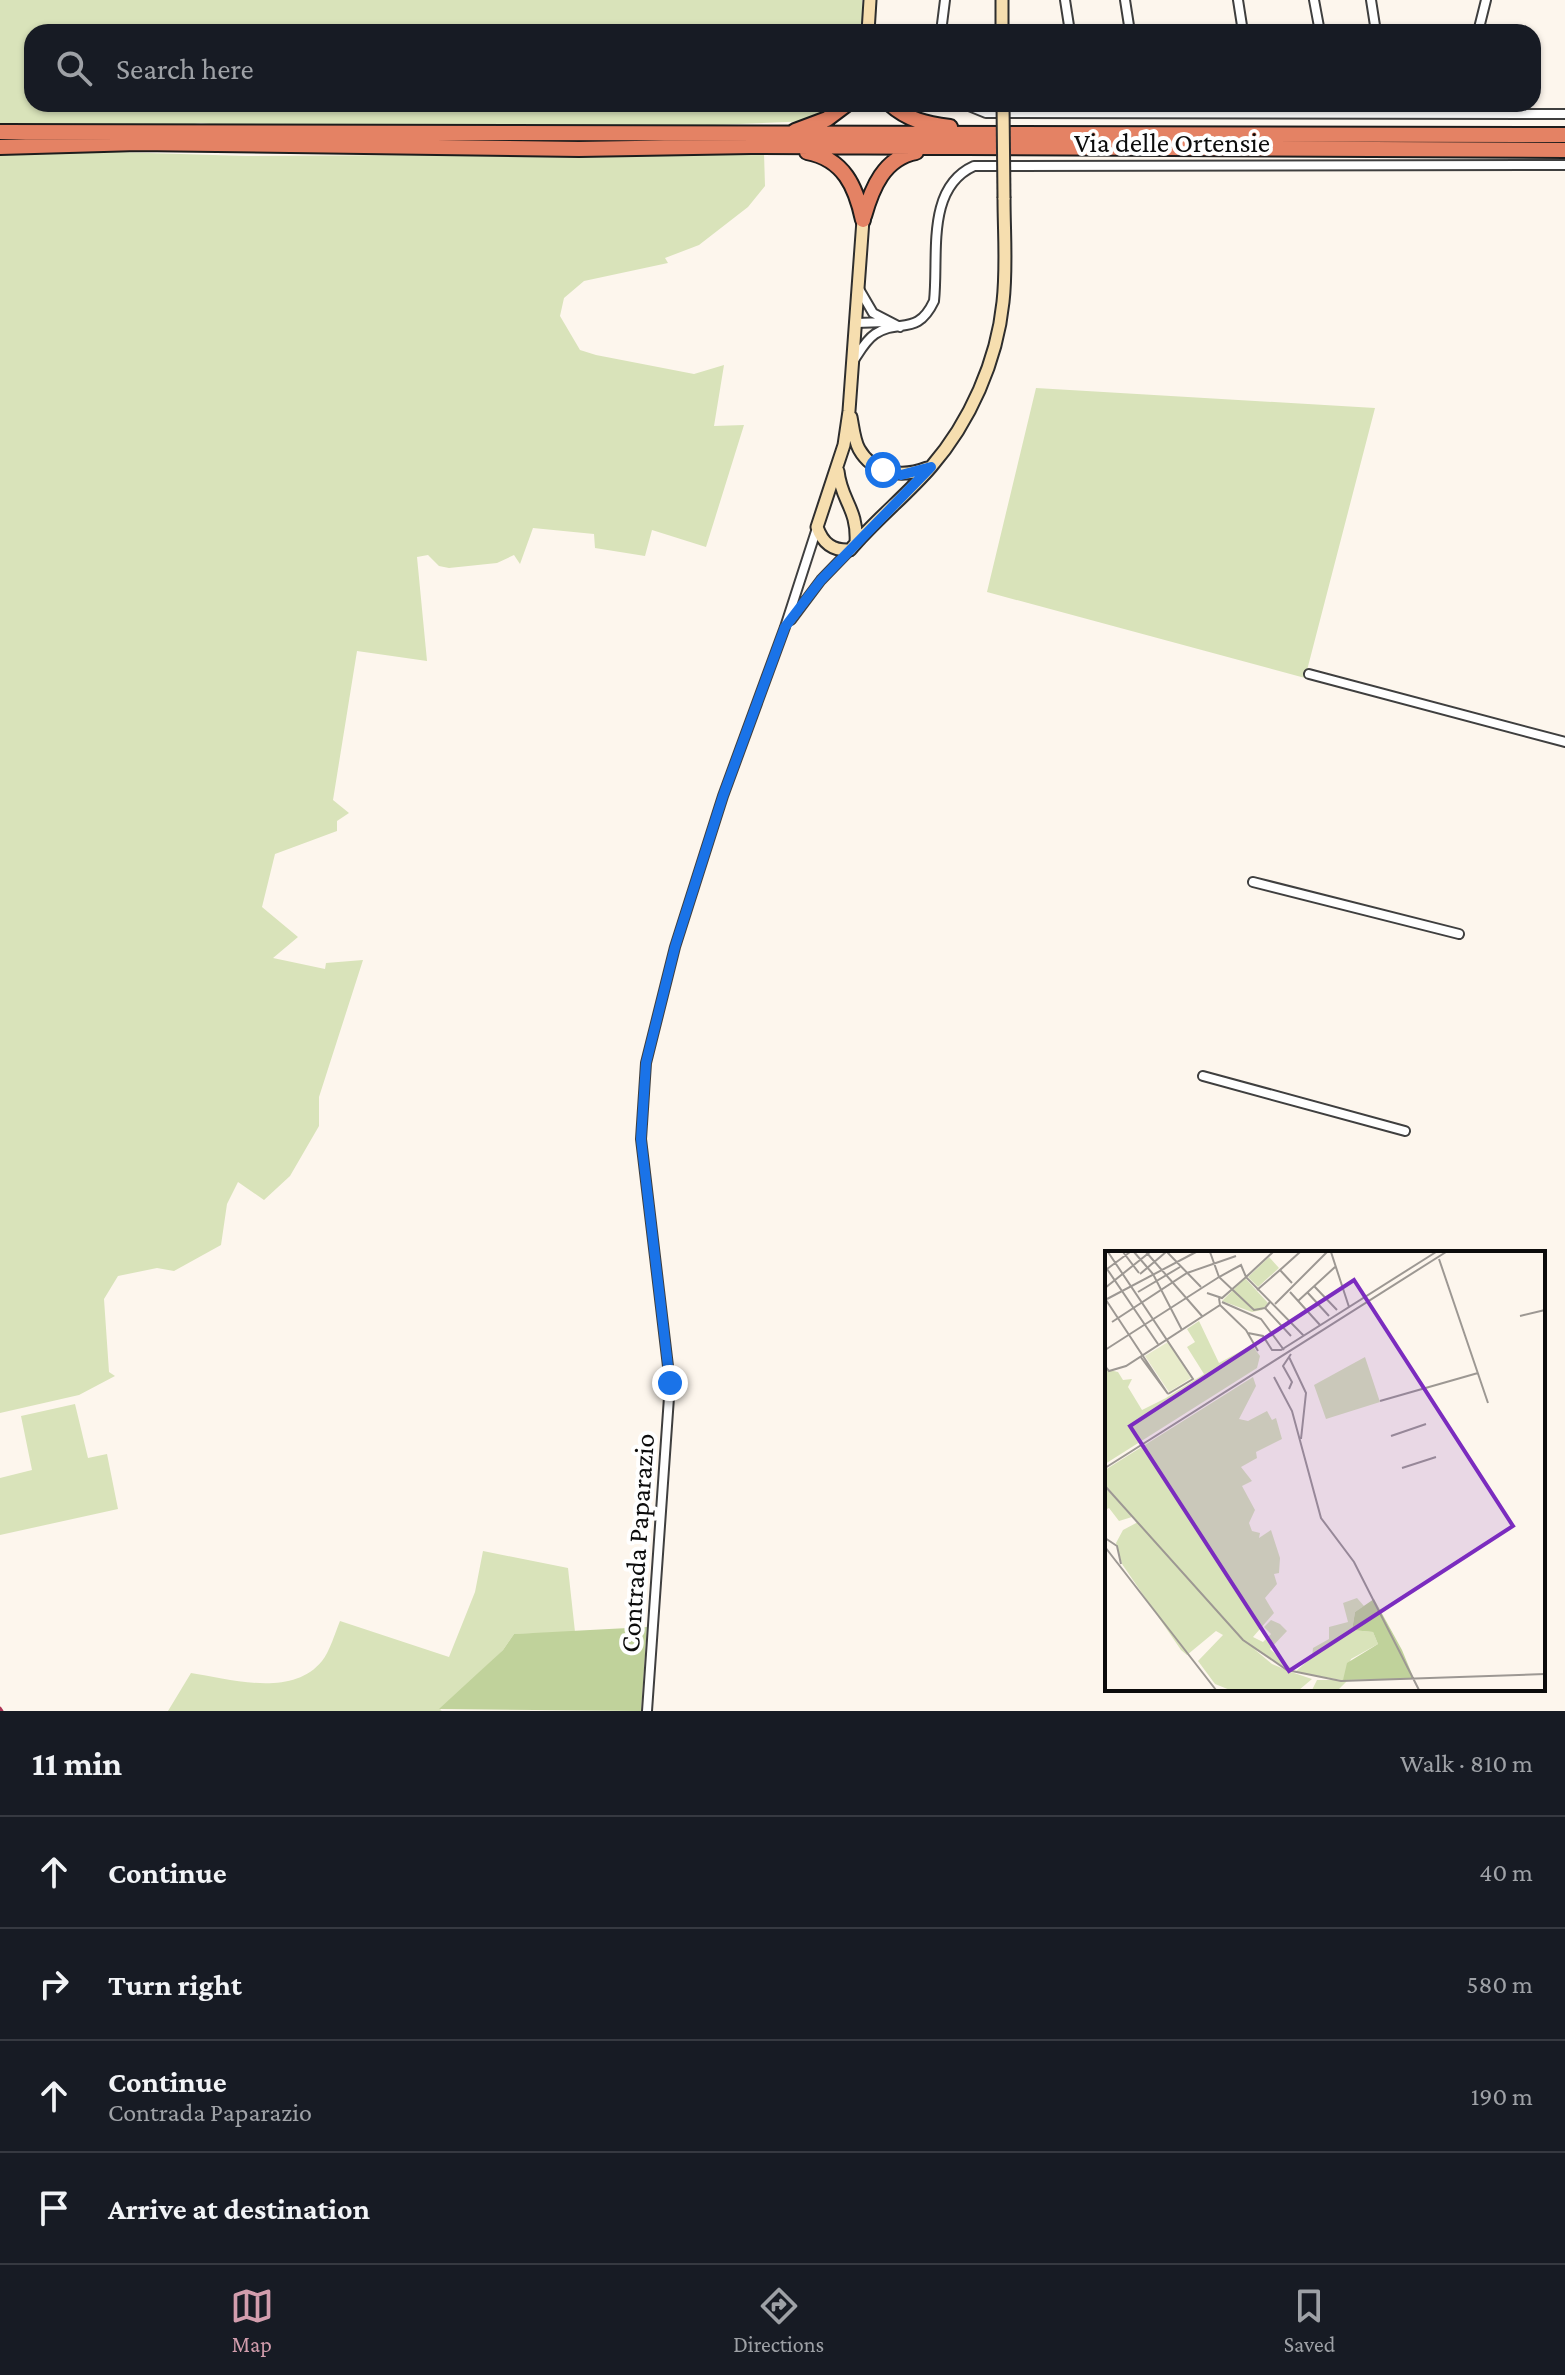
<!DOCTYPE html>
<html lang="en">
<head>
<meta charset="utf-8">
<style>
	:root { --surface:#171b24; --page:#242831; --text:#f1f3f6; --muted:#9ea1a6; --line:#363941; --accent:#d29dad }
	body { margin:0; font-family:"Crimson Pro",serif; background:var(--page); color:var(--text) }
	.stop { position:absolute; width:24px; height:24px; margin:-18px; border:6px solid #1a73e8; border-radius:50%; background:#fff }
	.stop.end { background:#1a73e8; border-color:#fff; box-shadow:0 2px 8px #0008 }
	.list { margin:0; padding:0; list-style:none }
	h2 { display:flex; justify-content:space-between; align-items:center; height:104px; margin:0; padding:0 32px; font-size:34px }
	h2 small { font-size:26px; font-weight:400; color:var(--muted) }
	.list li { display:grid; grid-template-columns:52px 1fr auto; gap:24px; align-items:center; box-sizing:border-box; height:112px; padding:0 32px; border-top:2px solid var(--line) }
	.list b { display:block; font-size:30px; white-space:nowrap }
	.list p { margin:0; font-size:26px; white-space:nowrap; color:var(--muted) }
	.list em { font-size:26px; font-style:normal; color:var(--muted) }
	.icon { flex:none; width:44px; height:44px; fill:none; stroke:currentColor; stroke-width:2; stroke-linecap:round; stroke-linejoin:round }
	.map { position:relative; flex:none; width:1565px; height:1711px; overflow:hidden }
	.search { position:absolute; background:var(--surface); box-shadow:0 2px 6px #0004; left:24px; right:24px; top:24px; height:88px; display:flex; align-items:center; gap:20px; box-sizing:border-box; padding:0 28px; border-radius:24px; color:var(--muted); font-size:30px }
	.sheet { height:552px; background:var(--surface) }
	nav { display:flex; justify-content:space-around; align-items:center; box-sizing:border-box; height:112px; border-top:2px solid var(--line); background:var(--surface); font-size:22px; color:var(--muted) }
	nav a { display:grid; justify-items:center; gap:4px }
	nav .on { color:var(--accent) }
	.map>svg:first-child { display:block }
</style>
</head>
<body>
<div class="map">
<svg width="1565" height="1711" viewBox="0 0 1565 1711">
	<rect width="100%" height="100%" fill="#fdf6ed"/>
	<path fill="#d9e3ba" d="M0,0H862V32H32V104H843L813,121L615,129H250L201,123L175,127H0Z
		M115,152L246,156L764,153L765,186L748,207L699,245L665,258L668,263L584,281L564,298L560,316L580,350L596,355L694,374L724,365L714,426L744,425L706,547L652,530L645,556L595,548L594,534L533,528L520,564L514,555L497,563L449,568L439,566L428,555L417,557L427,661L357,651L333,800L349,813L337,821V831L275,854L262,907L298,937L273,958L325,969L326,963L363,960L319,1097V1126L290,1176L264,1200L238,1182L227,1204L221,1245L174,1271L157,1268L118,1276L104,1299L109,1372L115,1376L79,1395L0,1413V155Z
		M1036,388L1375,408L1305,678L987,592Z
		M75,1404L88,1458L107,1454L118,1509L0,1535V1478L32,1470L21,1416Z
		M483,1551L568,1568L575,1632L514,1634L503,1650L440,1710L442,1711H168L191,1673C230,1679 292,1698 322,1661C330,1651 335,1633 340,1621L449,1657L475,1592Z"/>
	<path fill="#c0d29b" d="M647,1627L641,1711L439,1709L503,1650L514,1634Z"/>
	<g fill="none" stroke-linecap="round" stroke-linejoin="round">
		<g stroke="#3f3f3f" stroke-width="12">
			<path id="street" d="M1065,0L1070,32
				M1125,0L1130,32
				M1238,0L1243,32
				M1314,0L1320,32
				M1371,0L1376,32
				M941,32L945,0
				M1478,32L1486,0
				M964,104L986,113L1565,114
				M859,289L873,313L900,327
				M856,323L886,322
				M854,360C860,351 866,340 875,334C899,318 917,337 934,301C939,256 925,188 974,166L1565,165
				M791,620L821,580L850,550
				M1309,674L1565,742
				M1253,882L1459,934
				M1203,1076L1405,1131
				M647,1711L670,1383L641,1139L646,1063L675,947L723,796L785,627L817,528"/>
		</g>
		<g stroke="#2e2e2e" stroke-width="15">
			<path id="secondary" d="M1002,0V32
				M868,32L870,0
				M863,220L849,411L844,445L817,527C823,544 833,551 850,550C875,520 906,496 931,467C970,422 997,361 1003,302C1007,268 1004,232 1004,198
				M851,417C853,427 854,440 859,449C873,474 902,478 927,468
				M838,471C841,501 858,508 856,543"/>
		</g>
		<g stroke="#1d1d1d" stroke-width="18">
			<path id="highway" d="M890,104C908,120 926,124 950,127
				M795,131L827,119L847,104
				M0,132L1565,135
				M0,147L138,143L579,149L751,146L1565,150
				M807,152C844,159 856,187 863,220
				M864,216C872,188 884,158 916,152"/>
		</g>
		<use href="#street" stroke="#fff" stroke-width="8"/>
		<use href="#secondary" stroke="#f6deaf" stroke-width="11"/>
		<use href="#highway" stroke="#e48264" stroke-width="14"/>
		<path stroke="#ac3454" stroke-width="3" d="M0,1708L2,1711"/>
		<g stroke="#2e2e2e" stroke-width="15" stroke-linecap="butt">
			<path id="secondary-bridge" d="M1003,104L1004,198"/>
		</g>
		<use href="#secondary-bridge" stroke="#f6deaf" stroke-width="11"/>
	</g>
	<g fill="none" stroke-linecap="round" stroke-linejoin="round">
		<path stroke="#1a73e8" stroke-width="10" d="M670,1383L641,1139L646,1063L675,947L723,796L785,627L821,580L931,467L901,475L883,470"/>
	</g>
	<g text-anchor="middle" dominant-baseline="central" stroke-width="8" stroke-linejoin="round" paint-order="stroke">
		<g font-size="28" fill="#0c0c0c" stroke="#fff">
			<text x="1172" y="142">Via delle Ortensie</text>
			<text transform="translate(637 1543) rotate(-86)">Contrada Paparazio</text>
		</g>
	</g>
	<g transform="translate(1105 1251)">
		<rect width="440" height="440" fill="#fdf6ed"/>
		<path d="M164,6L174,17L153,36L143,26ZM140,27L163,52L157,59L147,61L117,50ZM94,70L114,112L147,94L155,105L152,117L0,213V118L13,121L18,129L27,128L23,136L37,159L61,147L99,123L82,96L90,91L82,78ZM260,106L275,151L221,168L209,134ZM148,126L151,135L134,168L143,170L162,160L167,169L171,167L177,188L151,201L152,207L136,216L147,230L137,235L150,259L144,272L147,280L155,282L154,287L166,279L175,307L174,322L169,323L172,333L160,347L169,362L148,386L158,391L166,383L159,376L166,369L175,373L182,380L165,398L190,421L207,406L208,397L224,388V376L243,371L238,352L252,347L259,355L250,361L247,379L268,381L273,393L246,408L238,430H242L233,439H207L212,429H236L186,420L149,398L167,413L186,421L207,428L194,439H125L110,433L93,410L118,384L111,380L82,404L76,399L17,313L11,292L18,279L33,271L0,234V219ZM0,236L27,266L14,270L4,257L0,259Z" fill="#d9e3ba"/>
		<path d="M269,348L297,399L309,428L238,429L242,412L273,393L268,381L247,379L250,361Z" fill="#c0d29b"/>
		<path d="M63,91L86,127L64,141L40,105Z" fill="#e8eccb"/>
		<path fill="none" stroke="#9d9893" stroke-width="2" d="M3,1L88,128L63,143M18,1L34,22M29,1L48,23L77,79M41,1L97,65M62,1L96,36M105,1L114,26L149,59L160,57M226,1L244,56M334,8L383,152M0,15L53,93M2,18L25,1M175,19L195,1M35,23L61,1M209,35L232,59M0,37L45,1M152,39L175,19L187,32M33,41L75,16M185,41L215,74M202,41L224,65M102,42L117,47L141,26L199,85M2,48L91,1M1,49L63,143L35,105M193,50L230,16M117,51L156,68L179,99M165,51L160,57L186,85M170,53L222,1M115,54L141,79L153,100M415,65L440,59M7,71L82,22L131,5M143,82L158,85L167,99H176L331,1M0,99L114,26L136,14L141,26L168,1M184,106L201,142L196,188M0,115L4,120L21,115L115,54L114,47M169,126L187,160L216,267L249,311L314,439M184,138L187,131L178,115L186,103M275,150L373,122M286,185L321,173M0,217L341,1M297,217L331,206M0,235L138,389L182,419L236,430L440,423M0,287L12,295L16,313M0,296L111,439"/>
		<path fill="#7b2cbf" fill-opacity="0.15" stroke="#7b2cbf" stroke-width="4" d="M249,29L408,275L184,420L25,175Z"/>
		<rect width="440" height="440" fill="none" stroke="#0c0c0c" stroke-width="4"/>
	</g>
</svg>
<div class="stop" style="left:883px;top:470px"></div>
<div class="stop end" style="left:670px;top:1383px"></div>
<div class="search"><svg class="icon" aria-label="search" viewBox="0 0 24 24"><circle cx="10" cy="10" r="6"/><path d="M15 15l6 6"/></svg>Search here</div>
</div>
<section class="sheet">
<h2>11 min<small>Walk · 810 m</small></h2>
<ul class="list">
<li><svg class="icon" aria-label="ahead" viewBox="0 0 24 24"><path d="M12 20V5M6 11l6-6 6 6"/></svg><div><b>Continue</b></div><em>40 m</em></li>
<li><svg class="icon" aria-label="right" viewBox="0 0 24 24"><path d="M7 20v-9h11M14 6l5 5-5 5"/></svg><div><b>Turn right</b></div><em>580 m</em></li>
<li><svg class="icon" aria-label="ahead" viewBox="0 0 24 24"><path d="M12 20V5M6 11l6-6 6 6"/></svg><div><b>Continue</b><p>Contrada Paparazio</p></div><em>190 m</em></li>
<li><svg class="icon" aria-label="arrive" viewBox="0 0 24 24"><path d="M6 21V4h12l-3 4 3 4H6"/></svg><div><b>Arrive at destination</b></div></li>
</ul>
</section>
<nav>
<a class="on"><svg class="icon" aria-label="map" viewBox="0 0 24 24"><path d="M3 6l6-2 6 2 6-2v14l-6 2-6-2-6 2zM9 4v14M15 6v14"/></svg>Map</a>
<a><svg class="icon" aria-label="directions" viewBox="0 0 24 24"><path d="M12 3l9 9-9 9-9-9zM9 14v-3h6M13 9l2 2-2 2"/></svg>Directions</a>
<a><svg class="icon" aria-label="saved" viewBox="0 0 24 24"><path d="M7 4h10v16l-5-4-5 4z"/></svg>Saved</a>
</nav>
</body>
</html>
